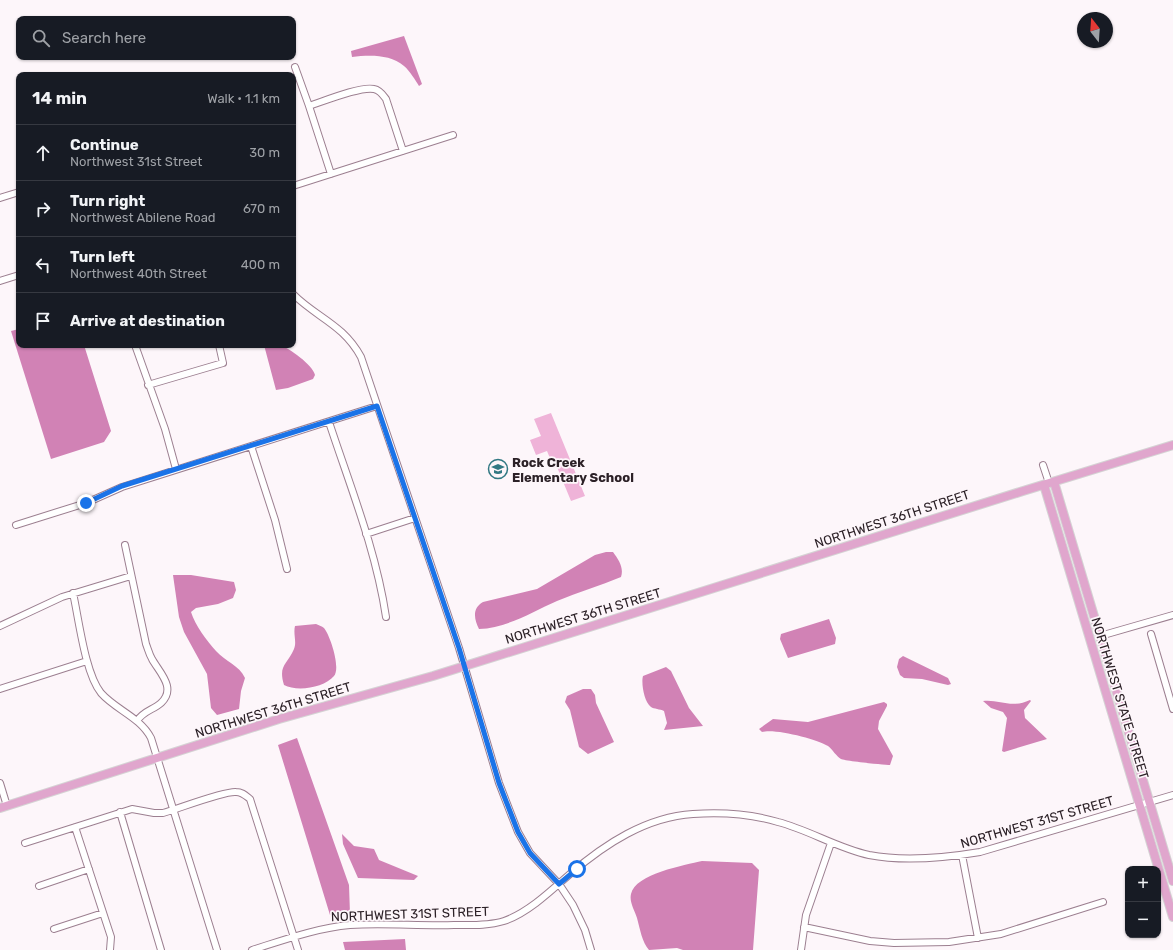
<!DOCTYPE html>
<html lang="en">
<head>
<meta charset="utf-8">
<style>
	:root { --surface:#171b24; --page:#242831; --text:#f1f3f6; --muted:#9ea1a6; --line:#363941 }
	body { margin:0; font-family:Rubik,sans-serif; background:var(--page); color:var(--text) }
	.controls { position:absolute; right:12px; bottom:12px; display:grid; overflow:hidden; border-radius:8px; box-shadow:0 1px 3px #0004 }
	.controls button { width:36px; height:36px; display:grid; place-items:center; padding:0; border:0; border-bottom:1px solid var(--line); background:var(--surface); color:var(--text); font:20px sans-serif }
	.compass { position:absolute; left:1077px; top:12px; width:36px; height:36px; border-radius:50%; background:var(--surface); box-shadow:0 1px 3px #0004; rotate:343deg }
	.stop { position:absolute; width:12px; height:12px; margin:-9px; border:3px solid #1a73e8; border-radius:50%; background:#fff }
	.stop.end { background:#1a73e8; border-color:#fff; box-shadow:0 1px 4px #0008 }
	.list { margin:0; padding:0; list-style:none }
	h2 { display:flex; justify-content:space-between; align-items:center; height:52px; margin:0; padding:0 16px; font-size:17px }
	h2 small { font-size:13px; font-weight:400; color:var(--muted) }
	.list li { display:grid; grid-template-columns:26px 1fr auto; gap:12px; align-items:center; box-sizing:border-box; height:56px; padding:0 16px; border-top:1px solid var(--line) }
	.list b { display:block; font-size:15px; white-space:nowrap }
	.list p { margin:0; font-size:13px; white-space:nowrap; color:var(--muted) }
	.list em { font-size:13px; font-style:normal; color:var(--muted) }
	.icon { flex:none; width:22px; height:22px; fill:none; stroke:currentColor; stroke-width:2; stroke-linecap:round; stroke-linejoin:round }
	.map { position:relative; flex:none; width:1173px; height:950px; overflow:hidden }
	.search { position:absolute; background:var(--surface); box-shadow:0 1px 3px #0004; left:16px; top:16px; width:280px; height:44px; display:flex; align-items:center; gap:10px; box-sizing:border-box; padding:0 14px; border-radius:8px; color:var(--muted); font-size:15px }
	.panel { position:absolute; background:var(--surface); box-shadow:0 1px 3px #0004; left:16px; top:72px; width:280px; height:276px; border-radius:8px }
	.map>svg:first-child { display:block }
</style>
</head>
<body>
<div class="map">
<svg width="1173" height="950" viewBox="0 0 1173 950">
	<rect width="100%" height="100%" fill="#fdf6fa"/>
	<path fill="#efb3d8" d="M551,413L585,496L571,501L557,467L554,468L547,451L536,455L530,440L541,436L534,419Z"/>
	<path fill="#d182b5" d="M404,36L422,84L419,86C415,80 410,71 404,66C390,54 369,55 352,57L351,51Z
		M19,329V345H84L111,431L104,442L51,459L11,331Z
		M264,345C269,345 275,344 280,345C289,348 313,365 315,375L313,379L288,388L276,390Z
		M606,552H613C619,560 624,568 621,577C600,586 578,592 557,601C532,612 507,628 479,629C474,619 472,608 483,602L537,589L595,555Z
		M173,575H191L234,582L236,590L233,598L218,604L196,608L191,612C195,625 207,641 216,651C226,662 239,665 245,678L241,691L239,709L217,715L211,708L207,674L184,632L179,617Z
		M829,619L836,638L835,644L788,658L780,639L781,634Z
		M316,624C318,625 322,626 324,628C330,635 341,668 334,676C324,688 297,692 284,685C278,665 287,665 294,649C297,642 293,634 295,626Z
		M903,656L948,678L951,684L948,685L922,679L904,678L900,675L897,667L899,659Z
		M666,667L671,671L689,708L703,726L664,730L667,723L664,711C660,709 654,709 651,707C644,702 641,683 643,676Z
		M583,689H591L595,695L596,703L614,742L588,754L579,747L570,710L565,702L567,696Z
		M1030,700L1031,701L1024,710L1025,718L1047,739L1004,752L1002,751L1007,718L1003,712L991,708L983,701C999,699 1011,709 1030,700Z
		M884,702L887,704V706L879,721L878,729L893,756L890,765C885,765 845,761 841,759C836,756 833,750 828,746C817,739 774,728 762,732L759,729L773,719L808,722Z
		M297,738L349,885L350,914L330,915L278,745Z
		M342,834L354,846L374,849L379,860L418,876L414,880L358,878L343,844Z
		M702,861L752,863L759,870L753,950H683L677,948L649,950C642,942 640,929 637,918C635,911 629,902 631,894C635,874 685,865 702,861Z
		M405,939L406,950H345L343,942Z"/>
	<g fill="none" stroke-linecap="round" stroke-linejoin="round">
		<g stroke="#9c7f90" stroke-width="8">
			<path id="minor" d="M295,67L309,106L331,174
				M309,106C324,101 360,86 374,89C380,90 383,95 386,99L403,151
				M293,186L453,135
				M0,198L19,192
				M0,281L19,275
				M293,294C317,318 343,324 361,357L459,648L499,783L518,832L530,853L559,884L573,905L585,930L591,950
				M135,345L165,429L176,469
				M148,385L223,363L219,345
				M329,422C350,486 376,550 386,617
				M251,446L275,520L287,569
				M1043,465L1049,483
				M16,525L86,503L122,487L377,406
				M366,534L415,518
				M125,545L146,644C148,649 149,654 152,659C159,672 177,688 161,703C153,710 143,711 137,721
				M73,593C79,620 85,673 101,693C116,710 140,717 151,738L217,950
				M0,626L62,597L131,576
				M1151,634L1173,709
				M1100,636L1173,615
				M0,689L87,661
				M0,783L7,806
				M120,812L161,950
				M75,827L111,937L110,950
				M25,843L132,809L154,813H163C178,809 223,791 236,792C242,792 245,795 250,799L298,950
				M962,855L978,938
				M39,886L89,869
				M804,927L870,941L894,943L949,942L1001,934L1103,902
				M54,929L103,913
				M252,950C284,940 316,928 350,925C384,923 420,926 454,925C470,925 488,926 504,921C528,913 552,890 570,874C605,844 646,817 693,814C721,812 751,814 778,822C809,830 837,848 869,855C905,862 944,858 980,852L1173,795
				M801,950L806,915L831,843"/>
		</g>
		<g stroke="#d5d3d4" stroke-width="10">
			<path id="major" d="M1054,482L1173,881
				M1044,485L1173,917
				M0,808L279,719L433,676L1023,491L1173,445"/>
		</g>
		<use href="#minor" stroke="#fff" stroke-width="6"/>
		<use href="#major" stroke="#e0a6cd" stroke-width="8"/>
	</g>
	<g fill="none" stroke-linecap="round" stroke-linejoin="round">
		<path stroke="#1a73e8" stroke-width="5" d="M86,503L122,486L377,406L459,648L499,783L518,832L530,853L559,884L577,869"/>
	</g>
	<defs>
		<g id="school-ring" transform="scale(1)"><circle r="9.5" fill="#fdf6fa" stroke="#317883" stroke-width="1.5"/><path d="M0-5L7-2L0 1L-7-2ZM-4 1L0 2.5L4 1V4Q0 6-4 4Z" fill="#317883"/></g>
	</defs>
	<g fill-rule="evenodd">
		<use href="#school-ring" x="498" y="469"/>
	</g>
	<g text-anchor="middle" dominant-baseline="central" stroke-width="3.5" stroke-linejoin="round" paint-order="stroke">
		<g font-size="13" font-weight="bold" fill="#2c2127" stroke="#fdf6fa" text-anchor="start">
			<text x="512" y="462">Rock Creek<tspan x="512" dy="15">Elementary School</tspan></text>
		</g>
		<g font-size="13" fill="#2c2127" stroke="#fdf6fa">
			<text transform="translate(892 519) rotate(-18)">NORTHWEST 36TH STREET</text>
			<text transform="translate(583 616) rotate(-17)">NORTHWEST 36TH STREET</text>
			<text transform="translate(1120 698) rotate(73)">NORTHWEST STATE STREET</text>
			<text transform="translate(273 710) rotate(-17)">NORTHWEST 36TH STREET</text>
			<text transform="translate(1037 822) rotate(-16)">NORTHWEST 31ST STREET</text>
			<text transform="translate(410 914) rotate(-2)">NORTHWEST 31ST STREET</text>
		</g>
	</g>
</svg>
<div class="controls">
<button>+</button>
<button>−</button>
</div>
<svg class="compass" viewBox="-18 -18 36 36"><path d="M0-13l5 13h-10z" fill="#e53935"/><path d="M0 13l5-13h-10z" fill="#9ea1a6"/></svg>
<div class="stop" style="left:577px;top:869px"></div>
<div class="stop end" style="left:86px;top:503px"></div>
<div class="search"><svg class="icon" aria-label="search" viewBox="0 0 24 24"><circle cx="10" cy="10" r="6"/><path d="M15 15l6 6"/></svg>Search here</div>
<section class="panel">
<h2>14 min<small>Walk · 1.1 km</small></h2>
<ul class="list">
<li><svg class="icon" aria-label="ahead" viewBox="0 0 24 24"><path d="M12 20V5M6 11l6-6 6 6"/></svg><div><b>Continue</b><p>Northwest 31st Street</p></div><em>30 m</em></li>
<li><svg class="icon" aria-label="right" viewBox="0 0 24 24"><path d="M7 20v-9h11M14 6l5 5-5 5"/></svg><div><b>Turn right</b><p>Northwest Abilene Road</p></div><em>670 m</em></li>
<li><svg class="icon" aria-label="left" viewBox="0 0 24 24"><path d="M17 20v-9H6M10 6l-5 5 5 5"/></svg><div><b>Turn left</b><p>Northwest 40th Street</p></div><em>400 m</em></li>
<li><svg class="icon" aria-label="arrive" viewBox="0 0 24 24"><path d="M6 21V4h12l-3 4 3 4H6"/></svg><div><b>Arrive at destination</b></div></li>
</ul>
</section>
</div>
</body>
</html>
